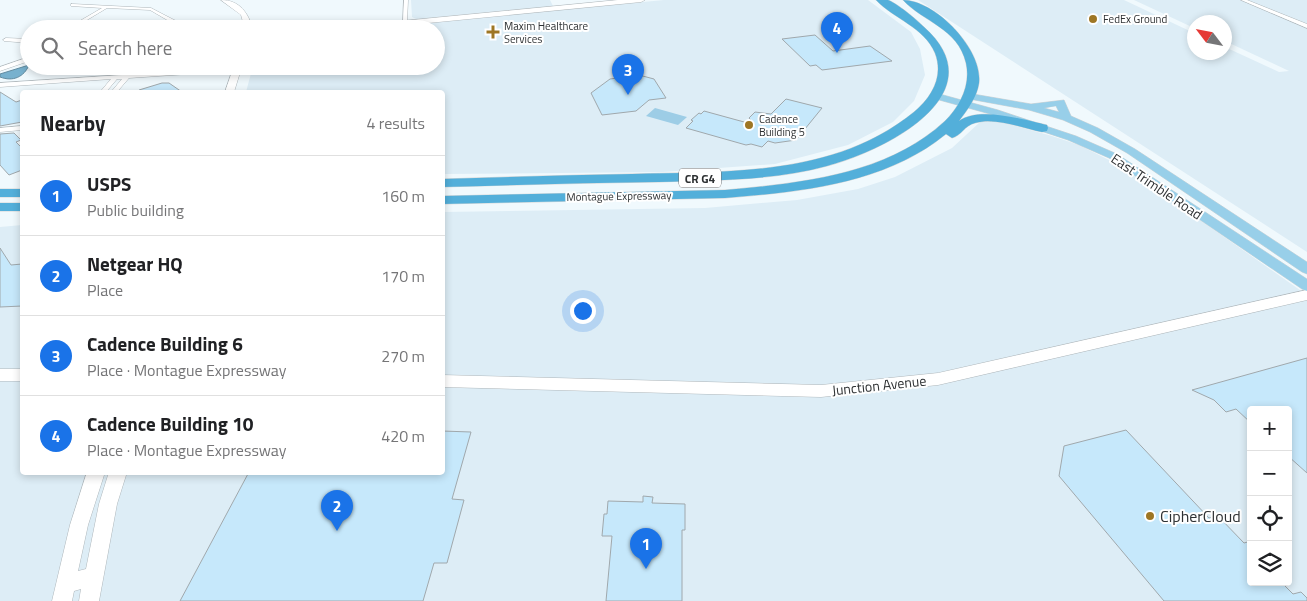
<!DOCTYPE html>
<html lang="en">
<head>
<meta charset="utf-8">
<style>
	:root { --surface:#fff; --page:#f6f6f6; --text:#202124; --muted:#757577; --line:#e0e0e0; --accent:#1a73e8 }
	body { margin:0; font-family:"Titillium Web",sans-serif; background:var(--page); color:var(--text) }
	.controls { position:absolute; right:15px; bottom:15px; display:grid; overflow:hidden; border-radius:5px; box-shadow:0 2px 8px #0003 }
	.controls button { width:45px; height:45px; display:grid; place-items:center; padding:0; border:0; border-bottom:1px solid var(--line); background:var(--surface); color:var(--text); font:25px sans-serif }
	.compass { position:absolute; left:1187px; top:15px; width:45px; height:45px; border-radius:50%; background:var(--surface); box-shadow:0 2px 8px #0003; rotate:302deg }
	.you { position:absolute; left:582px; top:310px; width:18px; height:18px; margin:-12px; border:4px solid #fff; border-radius:50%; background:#1a73e8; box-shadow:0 0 0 8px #1a73e833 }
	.badge { display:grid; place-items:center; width:32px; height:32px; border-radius:50%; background:var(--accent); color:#fff; font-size:16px; font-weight:700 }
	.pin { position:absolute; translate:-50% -41px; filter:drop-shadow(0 1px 2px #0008) }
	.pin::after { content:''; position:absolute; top:26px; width:18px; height:15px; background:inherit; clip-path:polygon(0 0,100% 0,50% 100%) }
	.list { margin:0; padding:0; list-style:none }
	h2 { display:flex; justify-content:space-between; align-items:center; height:65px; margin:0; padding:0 20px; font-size:21px }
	h2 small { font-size:16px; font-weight:400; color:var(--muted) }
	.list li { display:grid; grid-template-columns:32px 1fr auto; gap:15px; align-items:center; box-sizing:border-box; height:80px; padding:0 20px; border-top:1px solid var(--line) }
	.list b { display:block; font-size:19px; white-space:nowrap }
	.list p { margin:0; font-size:16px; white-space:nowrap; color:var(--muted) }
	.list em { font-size:16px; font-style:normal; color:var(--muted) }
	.icon { flex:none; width:28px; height:28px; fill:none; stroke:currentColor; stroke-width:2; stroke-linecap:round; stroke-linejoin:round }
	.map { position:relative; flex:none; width:1307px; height:601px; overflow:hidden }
	.search { position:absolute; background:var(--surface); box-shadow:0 2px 8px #0003; left:20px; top:20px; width:425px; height:55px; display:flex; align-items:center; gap:12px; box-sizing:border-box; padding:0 18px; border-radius:28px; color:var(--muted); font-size:19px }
	.panel { position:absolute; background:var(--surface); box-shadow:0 2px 8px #0003; left:20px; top:90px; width:425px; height:385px; border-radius:5px }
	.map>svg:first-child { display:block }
</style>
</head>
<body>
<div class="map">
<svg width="1307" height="601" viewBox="0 0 1307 601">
	<rect width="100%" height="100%" fill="#f0f9fd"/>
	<path fill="#ddedf6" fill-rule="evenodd" d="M411,0H550L553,6L416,19L412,17Z
		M664,0H868L911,32L920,49L925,75L914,101L893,122L848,145L775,164L663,172L443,174L442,92H246L253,66H436V29H363Z
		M918,0H1124L1194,33V52H1224L1225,47L1279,72L1289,71L1225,41L1224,22H1194V28L1134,0H1307V252Z
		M980,122H1002L1052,136L1079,145L1129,170L1307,295V601H0V227L22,225V472H442L443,212L705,208L797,200L858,189L895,177L952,148ZM1251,410H1288V582H1251Z"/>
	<path fill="#9dcde6" d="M655,108L687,117L678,125L646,116Z"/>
	<path fill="#77b1ce" stroke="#618ba0" d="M29,65C24,77 13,82 0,77V74Z"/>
	<path fill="#c6e8fb" stroke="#a0a8ac" d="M815,35L833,51L870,46L892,61L822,70L816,65L810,66L782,39Z
		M639,75L654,79L666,98L649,100L636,111L602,115L591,93L610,79Z
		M162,83H169L182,92H139V90Z
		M0,92L16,102L22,100V122L0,126Z
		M786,99L822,108L796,140L775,143L768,141L762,147L751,144L746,145L686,128L693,121L691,120L699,113L701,114L704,111L755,125L749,118L755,112L771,114Z
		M14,133L21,140L16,142L22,148V170L9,175L0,165V134Z
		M0,248L11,265L22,264V306L0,307Z
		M1307,358V473L1288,456V410H1251V423L1236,409L1226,412L1214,400L1192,390Z
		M1126,430L1209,518L1217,515L1244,543L1251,541V582H1281L1293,594L1301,592L1307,598V601H1164L1059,476L1064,446Z
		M442,431L471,432L452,499L464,500L447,563H434L423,601H180L249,472H442Z
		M643,496L653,497L652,503L685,504V530H682V601H606L612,536H602L604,514H607L608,501L643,502Z"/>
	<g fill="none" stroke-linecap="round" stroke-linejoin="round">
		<g stroke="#afb7bb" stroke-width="1">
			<path id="street" d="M404,0H408L407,22L405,23L403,22Z
				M1241,0H1247L1307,24V28Z
				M73,4L151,8L178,22L179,29H173L174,24L150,10L107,8L72,29H66L102,8L71,6V4Z
				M6,38L29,39V43L4,41L3,40Z
				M29,57V61L0,71V67Z
				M245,67L247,68V70L129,78L117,92H111L122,79H117L106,92H100L111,79L0,87V83Z
				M22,126V130L0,132V128Z"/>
		</g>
		<g stroke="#afb7bb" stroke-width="1">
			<path id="secondary" d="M221,0C240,0 248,13 253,29H245L241,15Z
				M618,0H645L641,2L367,29H336L340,27Z
				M234,66H242L234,92H225Z
				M1307,290V300L938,385L821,397L442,387V375L821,385L938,373Z
				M0,369H22V381H0Z
				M87,472H105L88,525L78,571L86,569L99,504L109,472H127L117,504L99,601H79L81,589L74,591L72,601H52L70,525Z"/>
		</g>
		<g stroke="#d5d6d6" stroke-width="1">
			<path id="primary" d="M936,93L998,110L1076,136L1117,154L1307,279V291L1302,289L1109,158L1068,140L990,114L932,98L931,96Z
				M973,94L1031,104L1064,100L1071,116L1098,128L1135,149L1307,262V274L1302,272L1127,153L1090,132L1063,120L1029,110L969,99L968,97ZM1056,106L1059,112L1044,108Z"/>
		</g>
		<g stroke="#d5d6d6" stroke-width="1">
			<path id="highway" d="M876,0C880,0 885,0 888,0C898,4 916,19 924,27C999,94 884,151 827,166C772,181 715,180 658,182C586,183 514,185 442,187V179C506,177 569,175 632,174C729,171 834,177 914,112C932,97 944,76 935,53C924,27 894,19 876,0Z
				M903,0C935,0 983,49 979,83C977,97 968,109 959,121C980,106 1024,120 1047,125L1048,128L1047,131L1042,132C1022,128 996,117 975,123C965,125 961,136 952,138L946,134C885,184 800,192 725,198L442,204V196L725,190C801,183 887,175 945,121C960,106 971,85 966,63C958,28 923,22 903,0Z
				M0,189H22V197H0Z
				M0,203H22V211H0Z"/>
		</g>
		<use href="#street" fill="#fff" fill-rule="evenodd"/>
		<use href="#secondary" fill="#fff" fill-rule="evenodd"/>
		<use href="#primary" fill="#98cfe9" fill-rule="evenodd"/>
		<use href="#highway" fill="#53afda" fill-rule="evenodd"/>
	</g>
	<g fill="#9e7624" stroke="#fff" stroke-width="2">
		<circle cx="1093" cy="19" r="5"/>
		<path d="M490.5 24.5h5v5h5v5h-5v5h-5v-5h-5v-5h5z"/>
		<circle cx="749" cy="125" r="5"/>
		<circle cx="1150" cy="516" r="5"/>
	</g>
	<g text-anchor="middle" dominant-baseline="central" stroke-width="4" stroke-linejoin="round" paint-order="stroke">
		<g font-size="11" fill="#2e3133" stroke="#fff" text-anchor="start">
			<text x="1103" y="19">FedEx Ground</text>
			<text x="504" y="26">Maxim Healthcare<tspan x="504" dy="13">Services</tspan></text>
			<text x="759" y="119">Cadence<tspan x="759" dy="13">Building 5</tspan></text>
		</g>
		<g font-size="11" fill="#2e3133" stroke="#fff">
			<text transform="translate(619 196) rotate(-1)">Montague Expressway</text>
		</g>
		<rect fill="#fff" stroke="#6d6f70" stroke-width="1" x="679" y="168.5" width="42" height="19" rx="4"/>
		<g font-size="12" font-weight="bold" fill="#2e3133">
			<text x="700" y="178">CR G4</text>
		</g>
		<g font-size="14" fill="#2e3133" stroke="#fff">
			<text transform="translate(1157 186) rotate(34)">East Trimble Road</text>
			<text transform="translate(879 385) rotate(-6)">Junction Avenue</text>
		</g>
		<g font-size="16" fill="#2e3133" stroke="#fff" text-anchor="start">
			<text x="1160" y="516">CipherCloud</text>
		</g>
	</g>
</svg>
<div class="controls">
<button>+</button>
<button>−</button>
<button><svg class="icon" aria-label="locate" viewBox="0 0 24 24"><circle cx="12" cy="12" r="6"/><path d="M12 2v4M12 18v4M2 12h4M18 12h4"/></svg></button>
<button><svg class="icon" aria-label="layers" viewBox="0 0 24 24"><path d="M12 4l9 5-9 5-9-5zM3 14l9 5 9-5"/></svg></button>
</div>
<svg class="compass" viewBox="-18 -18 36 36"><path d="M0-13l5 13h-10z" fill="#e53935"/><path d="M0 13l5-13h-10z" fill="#757577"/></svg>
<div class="you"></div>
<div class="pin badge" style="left:646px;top:569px">1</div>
<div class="pin badge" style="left:337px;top:531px">2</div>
<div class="pin badge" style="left:628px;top:95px">3</div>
<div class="pin badge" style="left:837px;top:53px">4</div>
<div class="search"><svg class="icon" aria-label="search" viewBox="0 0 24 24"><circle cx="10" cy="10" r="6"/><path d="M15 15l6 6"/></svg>Search here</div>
<section class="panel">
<h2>Nearby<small>4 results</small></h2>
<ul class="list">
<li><span class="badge">1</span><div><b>USPS</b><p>Public building</p></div><em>160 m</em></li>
<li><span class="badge">2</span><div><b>Netgear HQ</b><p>Place</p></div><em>170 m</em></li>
<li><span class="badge">3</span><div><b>Cadence Building 6</b><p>Place · Montague Expressway</p></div><em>270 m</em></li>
<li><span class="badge">4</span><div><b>Cadence Building 10</b><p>Place · Montague Expressway</p></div><em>420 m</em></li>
</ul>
</section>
</div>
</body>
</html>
